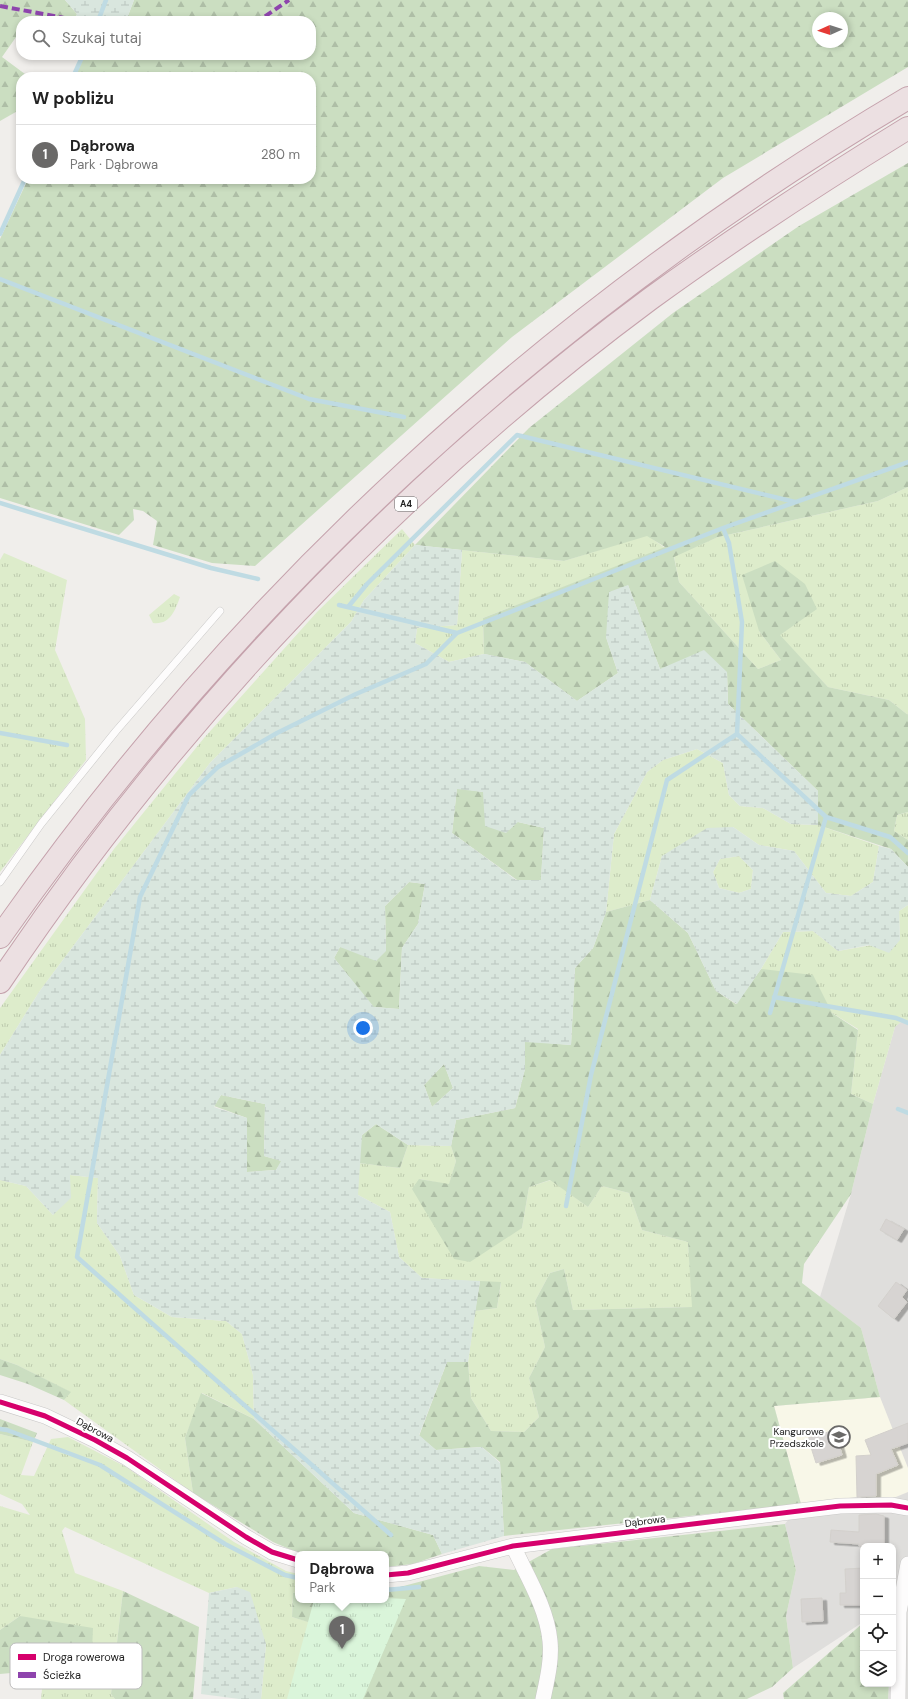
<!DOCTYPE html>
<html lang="pl">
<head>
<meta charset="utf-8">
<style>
	:root { --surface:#fff; --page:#f2f2f2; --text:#222; --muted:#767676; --line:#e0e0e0; --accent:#6a6968 }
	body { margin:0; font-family:"DM Sans",sans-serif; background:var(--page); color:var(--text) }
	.controls { position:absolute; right:12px; bottom:12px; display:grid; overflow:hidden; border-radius:8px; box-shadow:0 2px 6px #0003 }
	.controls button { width:36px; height:36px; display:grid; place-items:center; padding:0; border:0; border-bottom:1px solid var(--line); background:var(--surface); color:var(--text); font:20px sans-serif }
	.compass { position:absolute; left:812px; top:12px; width:36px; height:36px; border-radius:50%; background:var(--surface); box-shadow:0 2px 6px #0003; rotate:267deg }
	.you { position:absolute; left:363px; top:1028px; width:14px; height:14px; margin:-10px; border:3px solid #fff; border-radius:50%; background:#1a73e8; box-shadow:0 0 0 6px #1a73e833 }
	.badge { display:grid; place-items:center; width:26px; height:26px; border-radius:50%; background:var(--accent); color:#fff; font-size:13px; font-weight:700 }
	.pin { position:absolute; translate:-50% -33px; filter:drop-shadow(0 1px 2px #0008) }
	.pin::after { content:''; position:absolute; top:21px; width:14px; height:12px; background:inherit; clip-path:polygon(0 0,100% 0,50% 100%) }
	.popup { position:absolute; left:295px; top:1551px; width:94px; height:52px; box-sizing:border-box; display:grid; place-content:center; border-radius:8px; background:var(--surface); filter:drop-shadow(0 1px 3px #0005); font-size:13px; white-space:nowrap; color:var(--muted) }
	.popup b { font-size:15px; color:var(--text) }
	.popup::after { content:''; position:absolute; left:50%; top:100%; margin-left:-8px; border:8px solid transparent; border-top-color:var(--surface) }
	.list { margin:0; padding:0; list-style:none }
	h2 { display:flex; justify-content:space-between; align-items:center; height:52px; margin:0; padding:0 16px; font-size:17px }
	h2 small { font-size:13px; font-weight:400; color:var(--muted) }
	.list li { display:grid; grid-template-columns:26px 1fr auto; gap:12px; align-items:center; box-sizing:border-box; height:60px; padding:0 16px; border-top:1px solid var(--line) }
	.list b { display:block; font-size:15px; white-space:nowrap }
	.list p { margin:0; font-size:13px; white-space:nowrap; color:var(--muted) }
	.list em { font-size:13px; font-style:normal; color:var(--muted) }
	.icon { flex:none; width:22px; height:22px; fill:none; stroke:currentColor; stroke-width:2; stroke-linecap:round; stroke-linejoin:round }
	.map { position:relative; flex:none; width:908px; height:1699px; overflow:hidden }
	.search { position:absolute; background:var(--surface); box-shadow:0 2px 6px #0003; left:16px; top:16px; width:300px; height:44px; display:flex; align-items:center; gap:10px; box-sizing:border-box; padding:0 14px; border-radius:16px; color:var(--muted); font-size:15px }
	.panel { position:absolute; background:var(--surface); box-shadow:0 2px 6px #0003; left:16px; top:72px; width:300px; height:112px; border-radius:16px }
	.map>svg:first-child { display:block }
</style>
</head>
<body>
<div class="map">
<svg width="908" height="1699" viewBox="0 0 908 1699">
	<defs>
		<pattern id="grass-tufts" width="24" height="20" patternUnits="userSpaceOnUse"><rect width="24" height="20" fill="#ddeccb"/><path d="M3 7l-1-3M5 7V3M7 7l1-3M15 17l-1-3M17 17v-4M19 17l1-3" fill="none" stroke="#bdcaae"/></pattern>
		<pattern id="forest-firs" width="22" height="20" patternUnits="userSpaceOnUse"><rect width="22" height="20" fill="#cbdec1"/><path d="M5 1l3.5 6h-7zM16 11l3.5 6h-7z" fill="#aebea6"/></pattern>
		<pattern id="wetland-marsh" width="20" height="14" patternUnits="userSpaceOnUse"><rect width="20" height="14" fill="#d9e6de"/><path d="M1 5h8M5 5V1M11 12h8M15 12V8" fill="none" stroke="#bac5be"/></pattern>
		<pattern id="park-tufts" width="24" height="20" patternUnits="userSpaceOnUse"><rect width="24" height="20" fill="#daf5da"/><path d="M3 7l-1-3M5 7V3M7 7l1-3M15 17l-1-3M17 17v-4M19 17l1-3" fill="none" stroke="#bbd2bb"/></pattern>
		<filter id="shadow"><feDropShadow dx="4.5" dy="2.5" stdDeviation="0" flood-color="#0004"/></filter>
	</defs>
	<rect width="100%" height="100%" fill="#f0eeeb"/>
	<path fill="#dfdedc" d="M902,1021L908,1024V1699H888L889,1684H893V1546H863V1622L793,1668L786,1616L796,1570L785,1524L801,1504L774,1406L880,1397L861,1328L820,1297L851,1194L873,1104L895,1027Z"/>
	<path fill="#f8f7e8" d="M880,1397L908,1468V1492L891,1499L857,1497L801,1504L774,1406Z"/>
	<path fill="url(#grass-tufts)" d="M908,487V715L889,700L828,687L779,635L817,608L759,631L781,660L758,669L679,582L674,556L718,537L878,501Z
		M402,529L415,545L364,600L351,622L210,763L39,992L0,1055V1008L114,849L204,738L317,612Z
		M647,535L665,548L483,618L484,654L449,662L415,643L417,628L457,625L462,550L564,561Z
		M4,553L67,580L55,650L85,719L86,760L0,872V560Z
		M174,594L180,597C175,611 170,625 153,623L149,615Z
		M697,749L723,763L729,795L740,806L763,808L791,824L818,825L879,846L873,882L851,896L826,893L794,851L759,845L733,827L662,856L650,900L606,912L614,834L647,772L663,760Z
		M908,812V840L894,831L897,815Z
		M739,856L753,870L751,889L739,893L719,888L713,872L720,859Z
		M908,905V1024L902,1021L895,1027L873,1104L851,1094L858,1029L761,969L783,932L813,931L838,951L900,940L899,911Z
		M408,1145L451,1146L456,1161L449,1185L420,1179L522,1228L529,1187L551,1180L588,1207L602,1186L629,1193L642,1230L688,1242L693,1307L573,1310L564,1269L550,1273L535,1301L545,1347L529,1378L539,1417L524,1432L491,1431L471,1398L468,1362L475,1311L497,1308L501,1283L422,1278L399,1257L390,1212L358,1195V1163L400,1168Z
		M70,1175L98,1178L97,1223L120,1256L134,1295L172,1317L226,1321L242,1334L253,1375L254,1419L202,1393L185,1438L193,1493L64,1400L70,1392L17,1365L0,1359V1180L26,1186L53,1215Z
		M0,1434L33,1442L21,1475L34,1476L51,1439L68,1437L126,1467L234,1542L286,1571L298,1574V1592L293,1593L292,1617L349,1634L324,1699H261L266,1644L237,1587L209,1593L65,1527L62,1531L75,1573L123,1591L111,1694L115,1699H41L44,1670L92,1651L20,1616L0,1630V1506L30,1515L22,1504L0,1494Z"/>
	<path fill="url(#forest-firs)" fill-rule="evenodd" d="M0,0H65L77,14L74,21H21V30L2,57L29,77H21V109L0,121Z
		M134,0H908V67L723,178L512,337L255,566L212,563L153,545L157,521L143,511L133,509L134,520L119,535L0,498V239L28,179H311V77H75L85,55H311V21H126ZM818,18H842V42H818Z
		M908,163V487L878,501L718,537L674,557L679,582L758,669L781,660L759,631L742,575L775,561L805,584L817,609L780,635L828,687L889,700L908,715V812L897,815L894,831L908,840V867L891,849L818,825V791L728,704L727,672L660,669L628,585L606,637L618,673L577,701L525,662L484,654L483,618L665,547L647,536L564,561L415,545L529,428L673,313L799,226Z
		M457,788L483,792L518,822L544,828L541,880H517L452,833Z
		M409,882L425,884L418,924L402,948L399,1009L373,1007L334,958L340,947L386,951L385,906Z
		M650,900L688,933L716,991L736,1004L761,969L813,975L832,1013L858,1030L851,1094L873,1104L851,1194L804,1264L802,1283L861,1328L880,1397L774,1406L801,1504L504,1536L500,1462L482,1447L436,1450L419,1436L447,1362H468L471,1398L491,1431L524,1432L539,1417L529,1378L545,1347L535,1301L550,1273L564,1269L573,1310L692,1307L688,1242L642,1230L629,1193L602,1186L588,1207L550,1180L529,1187L522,1228L470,1262L454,1259L412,1189L419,1179L449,1184L456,1161L451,1146L456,1120L515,1108L525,1069V1041L571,1045L575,968L593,948L606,912Z
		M444,1064L453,1088L432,1107L424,1085Z
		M221,1095L265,1104L264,1156L282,1161L276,1170L247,1172V1118L214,1106Z
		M376,1124L408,1145L400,1168L358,1163L362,1135Z
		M480,1281L501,1282L497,1308L475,1311Z
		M0,1359L17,1365L71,1392L64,1400L28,1384L0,1375Z
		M201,1393L254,1419L354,1513L433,1535L442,1554L413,1564L386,1567V1554H301L273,1542L193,1493L185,1438Z
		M0,1419L37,1433L33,1442L0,1434Z
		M785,1524L796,1570L786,1616L793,1668L772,1687L747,1699H324L349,1635L292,1617L293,1593L298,1592V1600H386V1587L396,1588L479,1566L514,1570L552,1549Z
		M123,1591L199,1627L193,1699H115L111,1694Z
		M20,1616L93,1628L92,1651L44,1670L0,1674V1630Z
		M863,1623V1684H889L888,1699H784L783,1693Z"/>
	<path fill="url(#wetland-marsh)" fill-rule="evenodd" d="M65,0H134L126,21H74L77,14Z
		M415,545L462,550L457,625L417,628L415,643L449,662L484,654L525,662L577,701L618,673L606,637L609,592L628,585L660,669L704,650L727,672L728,704L818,791V825L791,824L763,808L740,806L729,795L723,763L697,749L663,760L647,772L614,834L606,912L593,948L575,968L571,1045L525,1042V1069L515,1108L456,1120L451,1146L408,1145L376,1124L362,1135L358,1195L390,1212L399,1257L422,1278L480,1281L468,1362H447L419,1435L436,1450L482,1447L500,1463L504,1536L442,1554L433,1535L354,1513L254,1419L253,1375L242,1334L226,1321L172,1317L134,1295L120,1256L97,1223L98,1178L70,1175L71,1198L53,1215L26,1186L0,1180V1055L39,992L210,763L351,622L364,600ZM457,789L483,792L485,826L506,833L518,822L544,828L541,880H516L452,833ZM409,882L425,884L418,924L402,948L399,1009L374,1007L334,958L340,947L376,961L386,951L385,906ZM444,1064L453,1088L432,1107L424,1085ZM221,1095L265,1104L264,1156L281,1161L276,1170L247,1172V1118L214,1107Z
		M733,827L759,845L794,851L826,893L851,896L873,882L879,846L891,849L908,867V905L899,911L900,940L889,953L869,945L838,951L813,931L783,932L761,969L737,1004L716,991L688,933L650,900L662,856L707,828ZM739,856L753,870L751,889L739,893L719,888L713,872L720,859Z
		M237,1587L250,1592L266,1644L261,1699H239L201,1694L209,1593Z"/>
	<path fill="url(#park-tufts)" d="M386,1598L406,1599L363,1699H287L314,1600H386Z"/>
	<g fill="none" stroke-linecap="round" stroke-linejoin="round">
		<path stroke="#bfdbe3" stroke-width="4.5" d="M98,21L106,0
			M73,77L83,55
			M0,234L25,179
			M0,279L309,399L404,417
			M0,503L211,568L258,579
			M723,528L729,543L742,622L737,734
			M339,605L457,633
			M348,607L367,584L517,435L795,502
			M0,733L67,745
			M737,734L826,817L890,837L908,853
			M774,997L896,1018L908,1023
			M770,1013L826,817
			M898,1109L908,1113
			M566,1206L591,1075L667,780L737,734
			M0,1429L7,1430L100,1465L225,1544L285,1575L298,1578
			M391,1535L77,1257L140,897L189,795L218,767L277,733L356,694L426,664L457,633L723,528L908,462
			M386,1590L419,1587"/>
	</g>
	<path fill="#d7d4d2" stroke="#d3d0cc" filter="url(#shadow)" d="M886,1219L904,1229L897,1240L880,1230Z
		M896,1282L907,1290L902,1297L907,1302L894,1319L878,1306Z
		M908,1423V1443L891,1449L898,1465L876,1474V1496L857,1497L856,1456L871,1455L865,1440Z
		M835,1430L842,1455L816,1463L808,1438Z
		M876,1514L884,1516V1546H859V1544L830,1542L831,1530L859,1532V1515Z
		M863,1568V1605H840V1593H846L845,1569Z
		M822,1598L823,1621L802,1622L801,1599Z"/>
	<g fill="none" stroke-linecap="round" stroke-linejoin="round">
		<g stroke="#c9c8c7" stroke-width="8">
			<path id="service" d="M0,882L41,824L116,731L220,611"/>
		</g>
		<g stroke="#c9c8c7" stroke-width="16">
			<path id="minor" d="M0,1402L45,1416L95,1440L127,1458L246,1537L272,1552L298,1560
				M513,1546C527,1576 547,1608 550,1641C552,1660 547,1680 543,1699
				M386,1575L408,1573L513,1546L840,1506L891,1505L908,1508
				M898,1699L899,1612L908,1564"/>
		</g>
		<g stroke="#c5a2ac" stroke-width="24">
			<path id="motorway" d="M0,937C239,595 549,310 908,98
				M0,982C174,722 399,485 650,299C734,238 820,182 908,128"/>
		</g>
		<use href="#service" stroke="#fdfcfc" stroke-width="7"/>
		<use href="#minor" stroke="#fdfcfc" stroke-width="15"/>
		<use href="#motorway" stroke="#ece0e2" stroke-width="22"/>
		<path stroke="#8e44ad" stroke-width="4" stroke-dasharray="8 4" stroke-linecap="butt" d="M0,6L81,21
			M254,21L264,17L289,0"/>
		<g stroke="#fff" stroke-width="8">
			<path id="cycleway" d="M0,1402L45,1416L95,1440L127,1458L246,1537L272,1552L298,1560
				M386,1575L408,1573L513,1546L840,1506L891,1505L908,1508"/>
		</g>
		<use href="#cycleway" stroke="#d6006c" stroke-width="5"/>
	</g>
	<defs>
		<g id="school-ring" transform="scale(1.15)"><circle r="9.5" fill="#fff" stroke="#6a6968" stroke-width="1.5"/><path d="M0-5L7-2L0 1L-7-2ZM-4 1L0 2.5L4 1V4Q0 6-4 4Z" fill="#6a6968"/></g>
	</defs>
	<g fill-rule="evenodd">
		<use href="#school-ring" x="839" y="1437"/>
	</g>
	<g text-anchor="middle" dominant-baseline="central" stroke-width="4" stroke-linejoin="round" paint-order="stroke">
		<rect fill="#fff" stroke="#646464" stroke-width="1" x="395" y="497" width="22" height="14" rx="3"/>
		<g font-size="9" font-weight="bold" fill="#222">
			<text x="406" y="504">A4</text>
		</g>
		<g font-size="10" fill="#222" stroke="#fff">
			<text transform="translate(95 1430) rotate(28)">Dąbrowa</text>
			<text transform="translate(645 1521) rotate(-7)">Dąbrowa</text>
		</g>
		<g font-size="10" fill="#222" stroke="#fff" text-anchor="end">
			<text x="824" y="1431">Kangurowe<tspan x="824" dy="12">Przedszkole</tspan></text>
		</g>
	</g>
	<rect x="10" y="1643" width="132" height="46" rx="6" fill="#fff" stroke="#bdbdbd" stroke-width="1"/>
	<rect x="18" y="1654" width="18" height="6" fill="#d6006c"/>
	<rect x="18" y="1672" width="18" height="6" fill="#8e44ad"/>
	<g font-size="11" fill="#222">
		<text x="43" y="1661">Droga rowerowa</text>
		<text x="43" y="1679">Ścieżka</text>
	</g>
</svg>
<div class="controls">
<button>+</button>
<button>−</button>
<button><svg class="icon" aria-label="locate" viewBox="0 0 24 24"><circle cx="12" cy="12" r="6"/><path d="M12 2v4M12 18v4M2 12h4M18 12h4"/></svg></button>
<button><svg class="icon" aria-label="layers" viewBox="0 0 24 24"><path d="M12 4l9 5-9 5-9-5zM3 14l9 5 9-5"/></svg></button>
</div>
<svg class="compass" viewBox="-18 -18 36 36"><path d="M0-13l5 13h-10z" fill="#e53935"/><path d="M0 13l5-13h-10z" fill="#767676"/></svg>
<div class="you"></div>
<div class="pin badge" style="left:342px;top:1649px">1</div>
<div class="popup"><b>Dąbrowa</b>Park</div>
<div class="search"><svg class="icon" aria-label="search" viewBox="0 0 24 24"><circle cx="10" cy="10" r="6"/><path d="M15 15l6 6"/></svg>Szukaj tutaj</div>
<section class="panel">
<h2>W pobliżu<small></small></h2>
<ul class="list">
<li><span class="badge">1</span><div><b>Dąbrowa</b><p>Park · Dąbrowa</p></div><em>280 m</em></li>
</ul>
</section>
</div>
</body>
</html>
